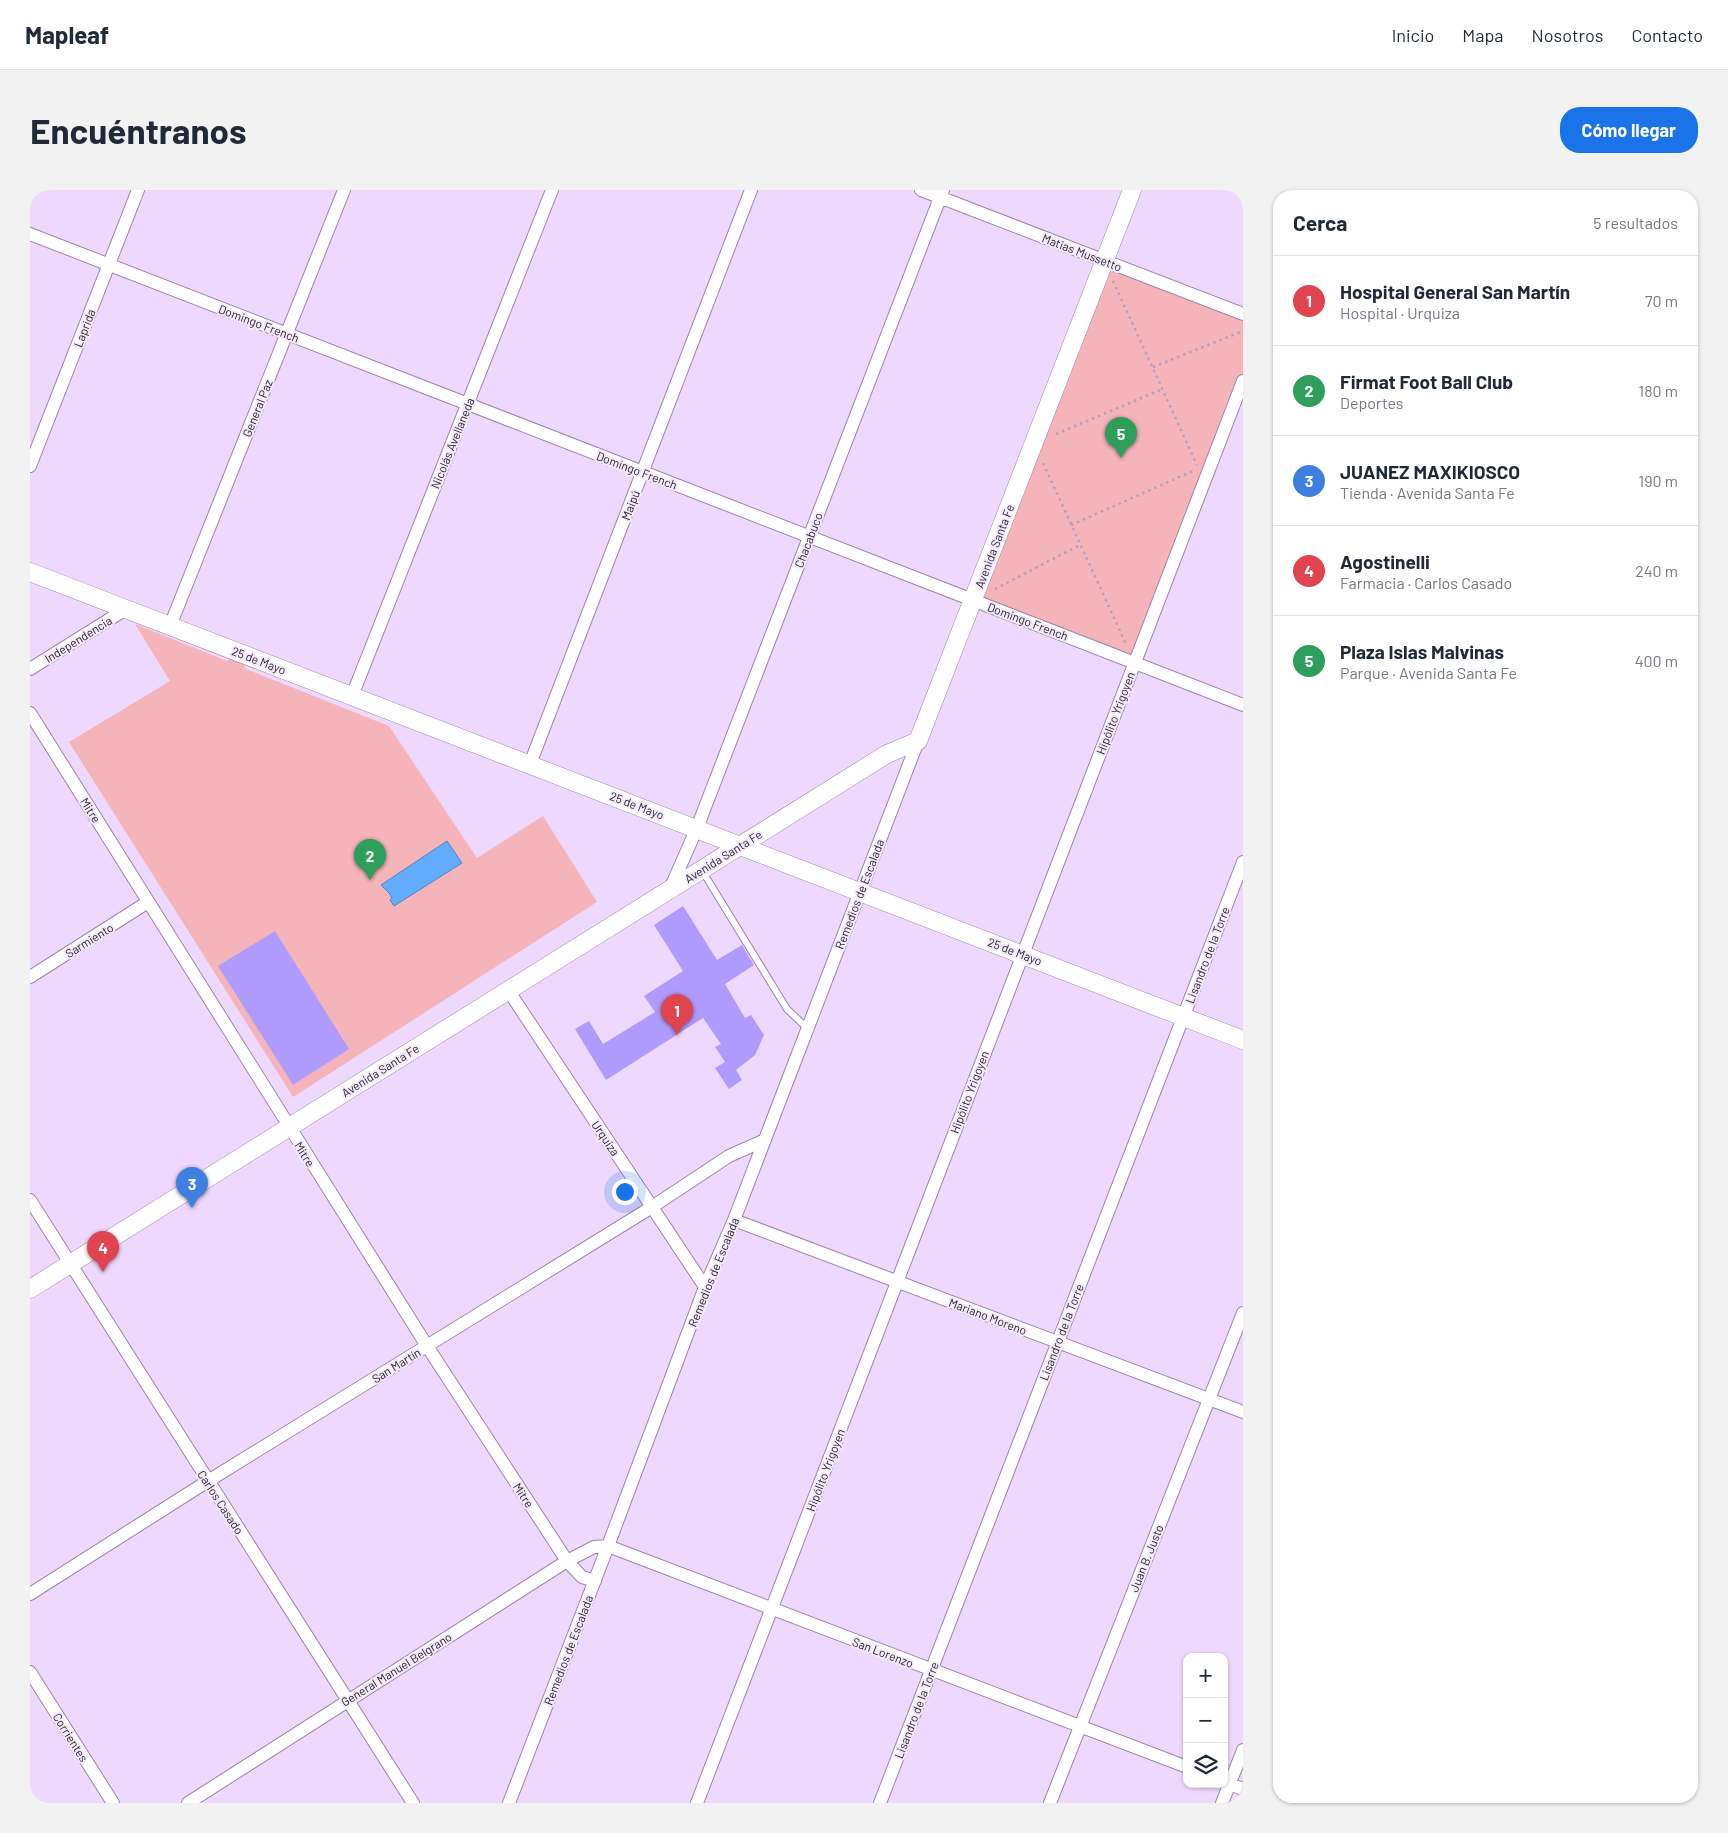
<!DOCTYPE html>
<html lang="es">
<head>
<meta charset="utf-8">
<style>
	:root { --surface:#fff; --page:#f2f2f3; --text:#1f2937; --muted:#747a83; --line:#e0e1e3; --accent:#1a73e8 }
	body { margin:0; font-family:Barlow,sans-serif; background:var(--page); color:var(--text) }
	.controls { position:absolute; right:15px; bottom:15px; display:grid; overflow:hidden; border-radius:10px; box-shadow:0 1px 4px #0004 }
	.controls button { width:45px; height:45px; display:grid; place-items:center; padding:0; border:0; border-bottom:1px solid var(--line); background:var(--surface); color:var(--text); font:25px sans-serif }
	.you { position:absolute; left:594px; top:1001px; width:18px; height:18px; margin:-12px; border:4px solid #fff; border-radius:50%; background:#1a73e8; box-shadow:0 0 0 8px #1a73e833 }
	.badge { display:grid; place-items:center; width:32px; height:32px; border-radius:50%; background:var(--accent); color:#fff; font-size:16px; font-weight:700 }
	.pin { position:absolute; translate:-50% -41px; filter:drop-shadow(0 1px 2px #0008) }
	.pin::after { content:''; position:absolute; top:26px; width:18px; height:15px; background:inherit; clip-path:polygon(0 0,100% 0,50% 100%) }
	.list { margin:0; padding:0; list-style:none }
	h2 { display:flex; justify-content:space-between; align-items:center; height:65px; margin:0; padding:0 20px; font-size:21px }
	h2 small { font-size:16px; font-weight:400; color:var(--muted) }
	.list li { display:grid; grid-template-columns:32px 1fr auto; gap:15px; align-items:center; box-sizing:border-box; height:90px; padding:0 20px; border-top:1px solid var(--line) }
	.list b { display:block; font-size:19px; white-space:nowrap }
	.list p { margin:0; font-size:16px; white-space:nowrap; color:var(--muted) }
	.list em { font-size:16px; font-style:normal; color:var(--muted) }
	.icon { flex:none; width:28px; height:28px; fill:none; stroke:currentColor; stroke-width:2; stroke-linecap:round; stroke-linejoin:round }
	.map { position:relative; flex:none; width:1213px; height:1613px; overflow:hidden; border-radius:20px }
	header { display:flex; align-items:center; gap:30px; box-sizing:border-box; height:70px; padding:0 25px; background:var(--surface); border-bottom:1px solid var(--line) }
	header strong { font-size:24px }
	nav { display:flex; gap:28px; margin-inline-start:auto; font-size:18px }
	.intro { display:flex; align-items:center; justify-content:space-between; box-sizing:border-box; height:120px; padding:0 30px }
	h1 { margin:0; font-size:35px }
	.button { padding:12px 22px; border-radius:20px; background:var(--accent); color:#fff; font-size:18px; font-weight:700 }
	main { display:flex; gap:30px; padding:0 30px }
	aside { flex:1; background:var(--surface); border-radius:20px; box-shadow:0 1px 4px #0004 }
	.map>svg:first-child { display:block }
</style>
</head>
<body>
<header>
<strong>Mapleaf</strong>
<nav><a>Inicio</a><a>Mapa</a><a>Nosotros</a><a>Contacto</a></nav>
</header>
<div class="intro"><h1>Encuéntranos</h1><a class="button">Cómo llegar</a></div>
<main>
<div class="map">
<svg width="1213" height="1613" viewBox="0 0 1213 1613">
	<rect width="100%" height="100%" fill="#efd8fe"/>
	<path fill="#f5b3ba" d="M1074,71L1213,124V191L1104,473L943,410Z
		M105,434L197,471L207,465L216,479L359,536L447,668L513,626L567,712L263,907L39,552L140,491Z"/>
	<path fill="#61acfd" stroke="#5284c0" d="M417,651L432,673L364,716L360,710L362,708L359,703L351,695Z"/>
	<path fill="#af9bfe" d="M653,716L687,770L712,755L724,775L695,794L715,828L721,825L734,845L725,865L706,880L712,890L699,899L685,878L695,872L685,857L691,854L673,828L576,890L545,839L559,831L573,854L625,822L614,806L653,781L624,735Z
		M245,741L319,859L263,895L188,776Z"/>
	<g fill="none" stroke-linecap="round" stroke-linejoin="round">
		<g stroke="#9b86a9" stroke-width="8">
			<path id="lane" d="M673,682L757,819L777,838"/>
		</g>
		<g stroke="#9b86a9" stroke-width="14">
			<path id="street" d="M891,0L1213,124
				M0,44L1213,515
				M0,276L108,0
				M140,436L314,0
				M0,479L96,419
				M322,506L522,0
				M0,523L397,1156L537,1371L552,1387L565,1391
				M500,574L721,0
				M640,699L667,638L913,0
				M0,787L118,712
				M478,800L675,1097
				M0,1010L383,1613
				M704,1030L1213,1222
				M0,1404L178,1291L622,1017L699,966L733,951
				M0,1482L83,1613
				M1194,1592L1213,1599
				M158,1613L537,1371L564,1357L578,1356L1157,1577
				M479,1613L578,1356L675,1097L704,1030L888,551
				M667,1613L1213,191
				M850,1613L1213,672
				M1020,1613L1213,1123
				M1192,1613L1213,1560"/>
		</g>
		<g stroke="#9b86a9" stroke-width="19">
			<path id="secondary" d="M0,382L1213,850
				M0,1099L857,564L888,551L1102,0"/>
		</g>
		<path stroke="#b3a0bf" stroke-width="2.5" stroke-dasharray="2.5 4" stroke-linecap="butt" d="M1083,91L1167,275
			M1123,177L1213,141
			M1026,244L1133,199
			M1013,273L1096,454
			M1041,335L1163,281
			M965,399L1050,355"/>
		<use href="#lane" stroke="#fff" stroke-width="6"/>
		<use href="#street" stroke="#fff" stroke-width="12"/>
		<use href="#secondary" stroke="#fff" stroke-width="18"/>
	</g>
	<g text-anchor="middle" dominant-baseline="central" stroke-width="4" stroke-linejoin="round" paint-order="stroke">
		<g font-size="12" fill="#2e2533" stroke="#f4ebfa">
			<text transform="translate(1052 62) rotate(21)">Matias Mussetto</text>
			<text transform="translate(229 133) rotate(21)">Domingo French</text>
			<text transform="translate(54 138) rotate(-69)">Laprida</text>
			<text transform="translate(227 218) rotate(-68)">General Paz</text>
			<text transform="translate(422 253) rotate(-68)">Nicolás Avellaneda</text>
			<text transform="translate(607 280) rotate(21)">Domingo French</text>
			<text transform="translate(600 315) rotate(-69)">Maipú</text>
			<text transform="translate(778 350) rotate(-69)">Chacabuco</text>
			<text transform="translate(964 356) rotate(-69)">Avenida Santa Fe</text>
			<text transform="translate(998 431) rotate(21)">Domingo French</text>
			<text transform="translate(48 449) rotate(-32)">Independencia</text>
			<text transform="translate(229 470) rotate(21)">25 de Mayo</text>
			<text transform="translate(1085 523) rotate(-69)">Hipólito Yrigoyen</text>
			<text transform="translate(607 615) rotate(21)">25 de Mayo</text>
			<text transform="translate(61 620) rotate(58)">Mitre</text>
			<text transform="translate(693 666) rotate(-32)">Avenida Santa Fe</text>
			<text transform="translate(829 704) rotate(-69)">Remedios de Escalada</text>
			<text transform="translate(59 750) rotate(-32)">Sarmiento</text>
			<text transform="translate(985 761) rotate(21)">25 de Mayo</text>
			<text transform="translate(1177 765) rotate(-69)">Lisandro de la Torre</text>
			<text transform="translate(350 880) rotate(-32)">Avenida Santa Fe</text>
			<text transform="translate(939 902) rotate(-69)">Hipólito Yrigoyen</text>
			<text transform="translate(576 948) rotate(56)">Urquiza</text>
			<text transform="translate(275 964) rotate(58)">Mitre</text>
			<text transform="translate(683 1082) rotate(-68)">Remedios de Escalada</text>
			<text transform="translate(958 1126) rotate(21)">Mariano Moreno</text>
			<text transform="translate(1031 1142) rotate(-69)">Lisandro de la Torre</text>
			<text transform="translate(366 1175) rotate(-32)">San Martín</text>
			<text transform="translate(795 1280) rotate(-69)">Hipólito Yrigoyen</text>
			<text transform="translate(494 1305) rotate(57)">Mitre</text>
			<text transform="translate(191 1312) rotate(57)">Carlos Casado</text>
			<text transform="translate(1116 1368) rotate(-68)">Juan B. Justo</text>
			<text transform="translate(538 1460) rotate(-69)">Remedios de Escalada</text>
			<text transform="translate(853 1462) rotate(21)">San Lorenzo</text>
			<text transform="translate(366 1479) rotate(-32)">General Manuel Belgrano</text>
			<text transform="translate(886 1520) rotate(-69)">Lisandro de la Torre</text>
			<text transform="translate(41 1547) rotate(58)">Corrientes</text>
		</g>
	</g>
</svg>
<div class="controls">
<button>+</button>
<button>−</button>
<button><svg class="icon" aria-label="layers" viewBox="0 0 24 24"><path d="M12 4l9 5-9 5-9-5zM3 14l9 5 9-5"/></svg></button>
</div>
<div class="you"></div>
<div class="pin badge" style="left:647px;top:845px;background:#e0444e">1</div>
<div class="pin badge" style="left:340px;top:690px;background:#2e9e5b">2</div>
<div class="pin badge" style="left:162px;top:1018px;background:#3f7fe0">3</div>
<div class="pin badge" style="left:73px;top:1082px;background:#e0444e">4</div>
<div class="pin badge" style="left:1091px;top:268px;background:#2e9e5b">5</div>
</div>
<aside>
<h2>Cerca<small>5 resultados</small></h2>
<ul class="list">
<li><span class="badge" style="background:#e0444e">1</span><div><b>Hospital General San Martín</b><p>Hospital · Urquiza</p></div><em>70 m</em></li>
<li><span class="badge" style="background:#2e9e5b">2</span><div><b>Firmat Foot Ball Club</b><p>Deportes</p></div><em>180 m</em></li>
<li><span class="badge" style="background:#3f7fe0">3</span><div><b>JUANEZ MAXIKIOSCO</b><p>Tienda · Avenida Santa Fe</p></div><em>190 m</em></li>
<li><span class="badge" style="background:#e0444e">4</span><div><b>Agostinelli</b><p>Farmacia · Carlos Casado</p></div><em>240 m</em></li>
<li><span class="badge" style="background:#2e9e5b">5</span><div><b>Plaza Islas Malvinas</b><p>Parque · Avenida Santa Fe</p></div><em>400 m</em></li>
</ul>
</aside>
</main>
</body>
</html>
